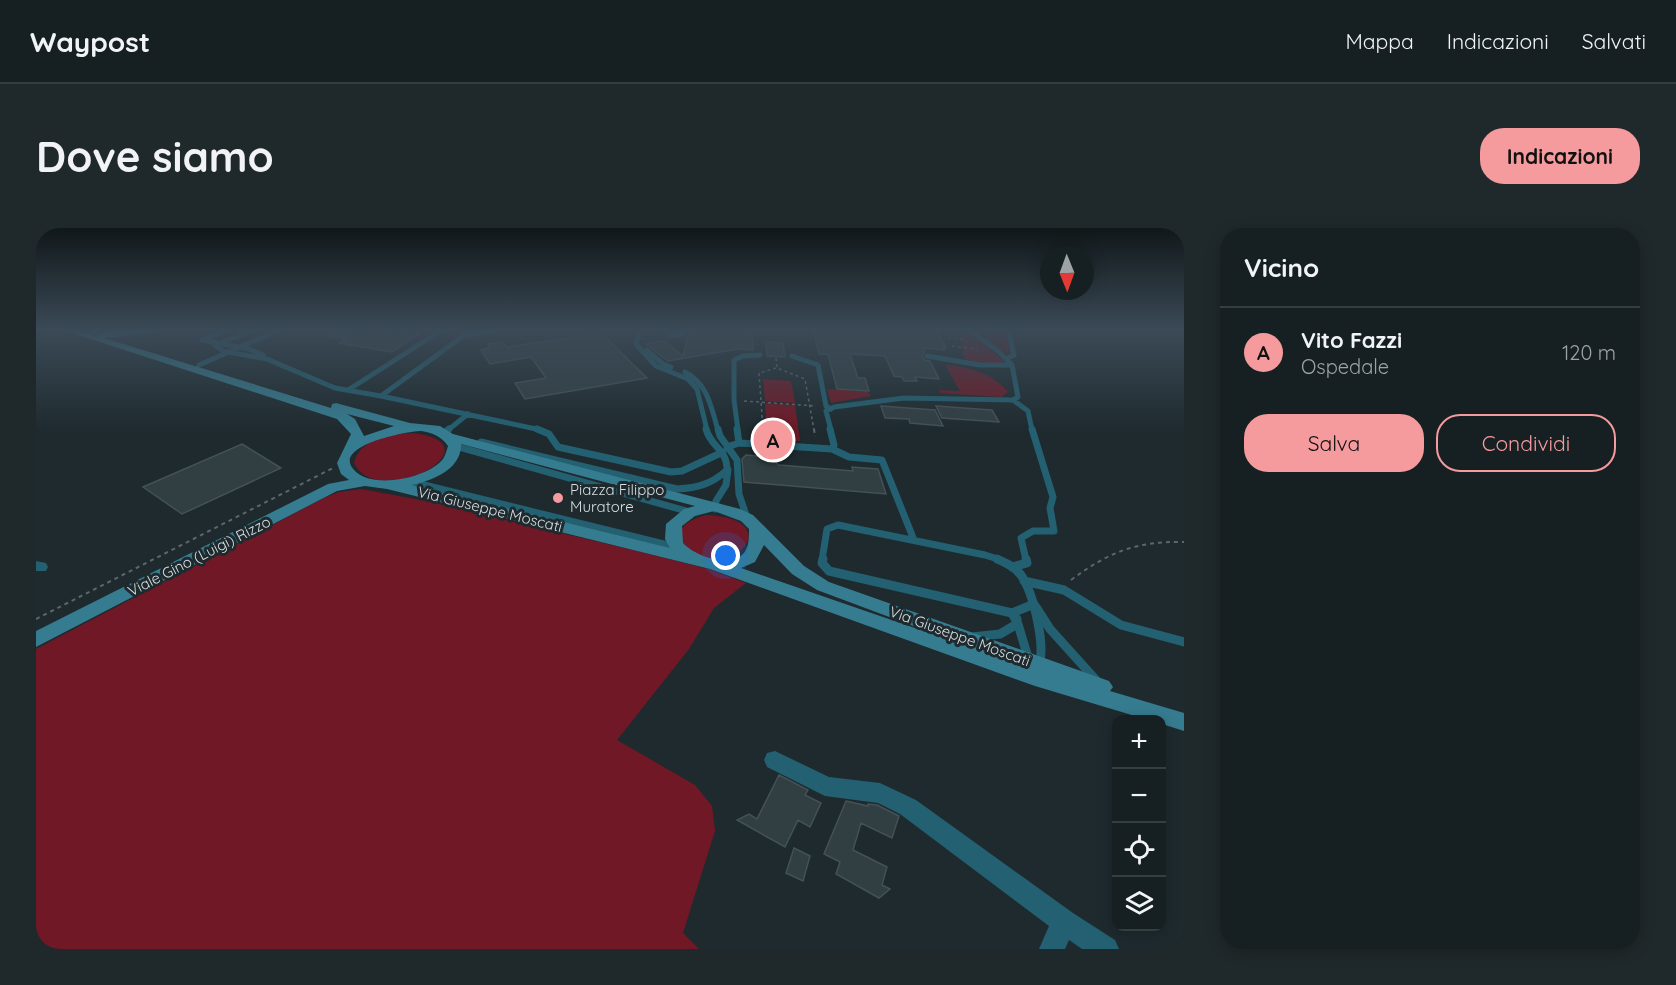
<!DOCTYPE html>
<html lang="it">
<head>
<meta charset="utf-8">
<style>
	:root { --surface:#162022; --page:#1f282a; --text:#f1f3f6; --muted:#9ea3a5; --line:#353e40; --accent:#f59b9e }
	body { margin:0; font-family:Quicksand,sans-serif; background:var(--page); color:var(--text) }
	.controls { position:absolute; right:18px; bottom:18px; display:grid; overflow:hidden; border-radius:12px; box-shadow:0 3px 15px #0003 }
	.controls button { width:54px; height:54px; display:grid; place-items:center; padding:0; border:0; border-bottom:2px solid var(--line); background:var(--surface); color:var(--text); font:30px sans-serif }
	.compass { position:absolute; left:1004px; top:18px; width:54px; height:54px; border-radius:50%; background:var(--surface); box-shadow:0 3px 15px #0003; rotate:179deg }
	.you { position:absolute; left:690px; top:328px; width:21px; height:21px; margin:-15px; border:4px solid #fff; border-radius:50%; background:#1a73e8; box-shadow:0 0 0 9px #1a73e833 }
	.badge { display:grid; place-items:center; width:39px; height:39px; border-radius:50%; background:var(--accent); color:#111; font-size:20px; font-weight:700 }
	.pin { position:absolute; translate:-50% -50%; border:3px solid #fff; box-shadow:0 2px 6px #0006 }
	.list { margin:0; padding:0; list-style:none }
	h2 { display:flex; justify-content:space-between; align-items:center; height:78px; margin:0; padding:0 24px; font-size:26px }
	h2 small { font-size:20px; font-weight:400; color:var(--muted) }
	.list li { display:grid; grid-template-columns:39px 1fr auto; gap:18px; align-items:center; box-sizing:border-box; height:90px; padding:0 24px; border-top:2px solid var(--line) }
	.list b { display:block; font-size:22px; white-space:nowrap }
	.list p { margin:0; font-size:20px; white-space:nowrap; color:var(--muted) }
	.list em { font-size:20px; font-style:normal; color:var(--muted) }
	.actions { display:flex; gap:12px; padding:18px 24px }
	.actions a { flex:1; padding:14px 0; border:2px solid var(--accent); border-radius:24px; text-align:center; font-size:21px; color:var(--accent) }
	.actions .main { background:var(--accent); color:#111 }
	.icon { flex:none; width:33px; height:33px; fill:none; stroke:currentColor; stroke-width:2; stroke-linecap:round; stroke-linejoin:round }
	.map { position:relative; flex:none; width:1148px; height:721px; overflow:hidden; border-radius:24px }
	header { display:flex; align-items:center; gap:36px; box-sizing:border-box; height:84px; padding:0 30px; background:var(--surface); border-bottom:2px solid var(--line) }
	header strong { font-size:28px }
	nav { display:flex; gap:33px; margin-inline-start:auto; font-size:21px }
	.intro { display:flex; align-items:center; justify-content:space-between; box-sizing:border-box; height:144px; padding:0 36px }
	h1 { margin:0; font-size:42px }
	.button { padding:15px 27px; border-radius:24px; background:var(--accent); color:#111; font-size:21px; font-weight:700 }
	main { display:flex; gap:36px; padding:0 36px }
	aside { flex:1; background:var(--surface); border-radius:24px; box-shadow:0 3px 15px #0003 }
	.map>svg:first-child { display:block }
</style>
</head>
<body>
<header>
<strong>Waypost</strong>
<nav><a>Mappa</a><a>Indicazioni</a><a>Salvati</a></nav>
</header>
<div class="intro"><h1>Dove siamo</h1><a class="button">Indicazioni</a></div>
<main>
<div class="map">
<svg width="1148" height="721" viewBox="0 0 1148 721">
	<rect width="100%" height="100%" fill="#1e2a2e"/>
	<path fill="#711826" d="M940,102H969L974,125H969Z
		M922,103H932L968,133C957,139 939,135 928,130Z
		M909,137C930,138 959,146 972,164L965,169L904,165L903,162L924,163Z
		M727,151L755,153L759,175L729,173Z
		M791,161L831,163L835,168L795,175Z
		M729,175L759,177L764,213L731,211Z
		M377,205C466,216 342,285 318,235C324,210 355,206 377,205Z
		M325,261L390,273L605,324L672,341L710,355L678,380L653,421L581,512L659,557L676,578L679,603L647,705L663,721H0V421L290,269L303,264Z
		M671,287C754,291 694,357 651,319C632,302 656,290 671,287Z"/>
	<path fill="#313e42" stroke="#445155" stroke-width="1.5" d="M294,102L345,104L354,102L383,106L356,124L303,115L310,111L293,108Z
		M653,102H716L717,122L702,121L632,133L610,116L628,113L647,128Z
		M777,102H900L910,119L907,118L909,122L887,120L889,124L886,128L888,132L894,133L903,151L879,149L881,153H868L866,149L858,148L849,128L814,126L822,150H829L833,163L801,161L792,126H783Z
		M565,105L611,150L489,171L479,155L510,150L495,129L454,136L445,122L454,120L452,116L467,114L471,119Z
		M730,114L747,115L749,129L731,128Z
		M845,178L899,182L907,198L874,195L873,191L849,190Z
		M900,178L956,182L963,194L906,190Z
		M206,216L245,240L146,286L107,259Z
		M710,227L732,229L743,237L817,243L816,239L842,241L850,266L708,254L706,231Z
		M743,547L772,562L769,567L785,575L774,599L762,592L749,619L701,592L713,586L721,591Z
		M810,573L832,578V576L841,577L863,588L856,610L825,595L817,622L851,639L846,657L854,661L843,670L800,646L804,634L788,626Z
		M758,620L774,628L767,653L750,645Z"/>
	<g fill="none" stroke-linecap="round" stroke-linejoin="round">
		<path stroke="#5d676b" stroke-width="1.5" stroke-dasharray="3 3" stroke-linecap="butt" d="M1143,102L1148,103
			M912,110L927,111
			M916,118L941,121
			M740,130L741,140L769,151L778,202
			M708,173L780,178
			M727,202L723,145L740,140"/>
		<path stroke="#5d676b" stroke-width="2" stroke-dasharray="4 4" stroke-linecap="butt" d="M727,201V205
			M778,201L779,209
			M1035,352C1073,324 1100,313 1148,314
			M0,391L297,240"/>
		<path stroke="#236071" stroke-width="5" d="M193,102L166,112L213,121L227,127
			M604,102L600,116L620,138L652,151L661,161L671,202
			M630,102L634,107H645L648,102
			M458,103L427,108L345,168L505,202
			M58,104L61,102
			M182,116L217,102
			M179,117L187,123L231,131L299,160L345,168
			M611,122L627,136L635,139
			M756,128L782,137L790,178L795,181
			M891,128L944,137H976
			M970,131L978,127L972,102
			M163,137L243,102
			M649,144C672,156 675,179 682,202
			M312,162L406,102
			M977,172L992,183L996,202
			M412,202L432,186
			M702,202L698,172V132L707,128L724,127
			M795,202L790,183L798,179L868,170L977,172L982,169L976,137L962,123L933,102"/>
		<path stroke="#236071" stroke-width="7" d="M501,201L513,206L522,219L635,244L646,243L687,224
			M682,201L684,208L701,232L703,266L711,290
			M701,201L703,215
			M407,206L413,201
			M445,214L641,261C661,260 676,256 691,242C691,220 675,220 670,201
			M419,218L654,284
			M691,219L703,215L796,221L798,217L794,201
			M796,221L813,229L846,232L878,312
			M376,254L640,319
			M679,281L680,273L690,257L692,242
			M786,332L791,301L802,297L949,327L965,332
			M990,332L985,310L997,303H1018L1014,280L1017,269L996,201"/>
		<path stroke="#236071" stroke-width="9" d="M787,331L786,335L793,343L976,385L982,396L993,433
			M961,331C970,335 979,339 985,347C997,364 1011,420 1002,439
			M976,339L991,335L990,331
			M988,353L1028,362L1085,397L1148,414
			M1000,379L1014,401L1060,452
			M976,385L998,376
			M936,409L964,406L981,396V391"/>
		<path fill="#236071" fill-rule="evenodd" d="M0,333L10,335L12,339L10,343H0Z
			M739,523L793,549L844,555L880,572L1037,685L1079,712L1083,721H1046L1033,712L1029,721H1003L1013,698L864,586L842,575L789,568L731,539L728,532L731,525Z"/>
		<path fill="#367c90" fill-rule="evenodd" d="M27,102H41L60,108C68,99 108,102 122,102L117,105L68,110L295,180L296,176L300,175L374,195L404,198L417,206L704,281L717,287L768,338L793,354L1073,453L1077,459L1074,463L1148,485V503L1126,496V491H1109L999,458L674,341L351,261L329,258L301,263L0,419V403L292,256L313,252L305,246L301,235L315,206L301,191ZM311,186L358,198L328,208L319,191ZM385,203C397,205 405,208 412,218C411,222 409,228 407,231C392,250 339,261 320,244C291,218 372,203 385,203ZM425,216L659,278L648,281L630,296L629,311L634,320L375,257C396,253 426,241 425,216ZM678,283L705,293L713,301C713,309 713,319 708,325C694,341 659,328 647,315L646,298L659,288ZM728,317L756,346L781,362L931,418L705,340L719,334Z"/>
	</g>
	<linearGradient id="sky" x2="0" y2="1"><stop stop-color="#101719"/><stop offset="0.5" stop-color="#3b4a57"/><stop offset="1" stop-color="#3b4a57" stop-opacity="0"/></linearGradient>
	<rect width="1148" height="203" fill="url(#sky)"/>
	<circle fill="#f59b9e" stroke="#1e2a2e" stroke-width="2" cx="522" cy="270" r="6"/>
	<g text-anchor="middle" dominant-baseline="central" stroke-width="6" stroke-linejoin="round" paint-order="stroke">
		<g font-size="15" fill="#d8dfe2" stroke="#1e2a2e" text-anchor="start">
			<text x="534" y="261">Piazza Filippo<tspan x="534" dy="17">Muratore</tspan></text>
		</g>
		<g font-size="15" fill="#d8dfe2" stroke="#1e2a2e">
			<text transform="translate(454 281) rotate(14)">Via Giuseppe Moscati</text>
			<text transform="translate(163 328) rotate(-27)">Viale Gino (Luigi) Rizzo</text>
			<text transform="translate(924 408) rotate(20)">Via Giuseppe Moscati</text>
		</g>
	</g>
</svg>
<div class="controls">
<button>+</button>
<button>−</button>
<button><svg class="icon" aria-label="locate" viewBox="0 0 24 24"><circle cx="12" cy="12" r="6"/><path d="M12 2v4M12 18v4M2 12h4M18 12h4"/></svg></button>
<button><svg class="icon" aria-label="layers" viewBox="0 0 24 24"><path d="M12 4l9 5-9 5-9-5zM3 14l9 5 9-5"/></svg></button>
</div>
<svg class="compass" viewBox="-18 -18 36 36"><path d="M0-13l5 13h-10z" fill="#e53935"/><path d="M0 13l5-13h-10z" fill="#9ea3a5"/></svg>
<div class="you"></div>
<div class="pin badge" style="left:737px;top:212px">A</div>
</div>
<aside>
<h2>Vicino<small></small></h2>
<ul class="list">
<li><span class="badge">A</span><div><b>Vito Fazzi</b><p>Ospedale</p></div><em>120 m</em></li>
</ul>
<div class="actions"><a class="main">Salva</a><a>Condividi</a></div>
</aside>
</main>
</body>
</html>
